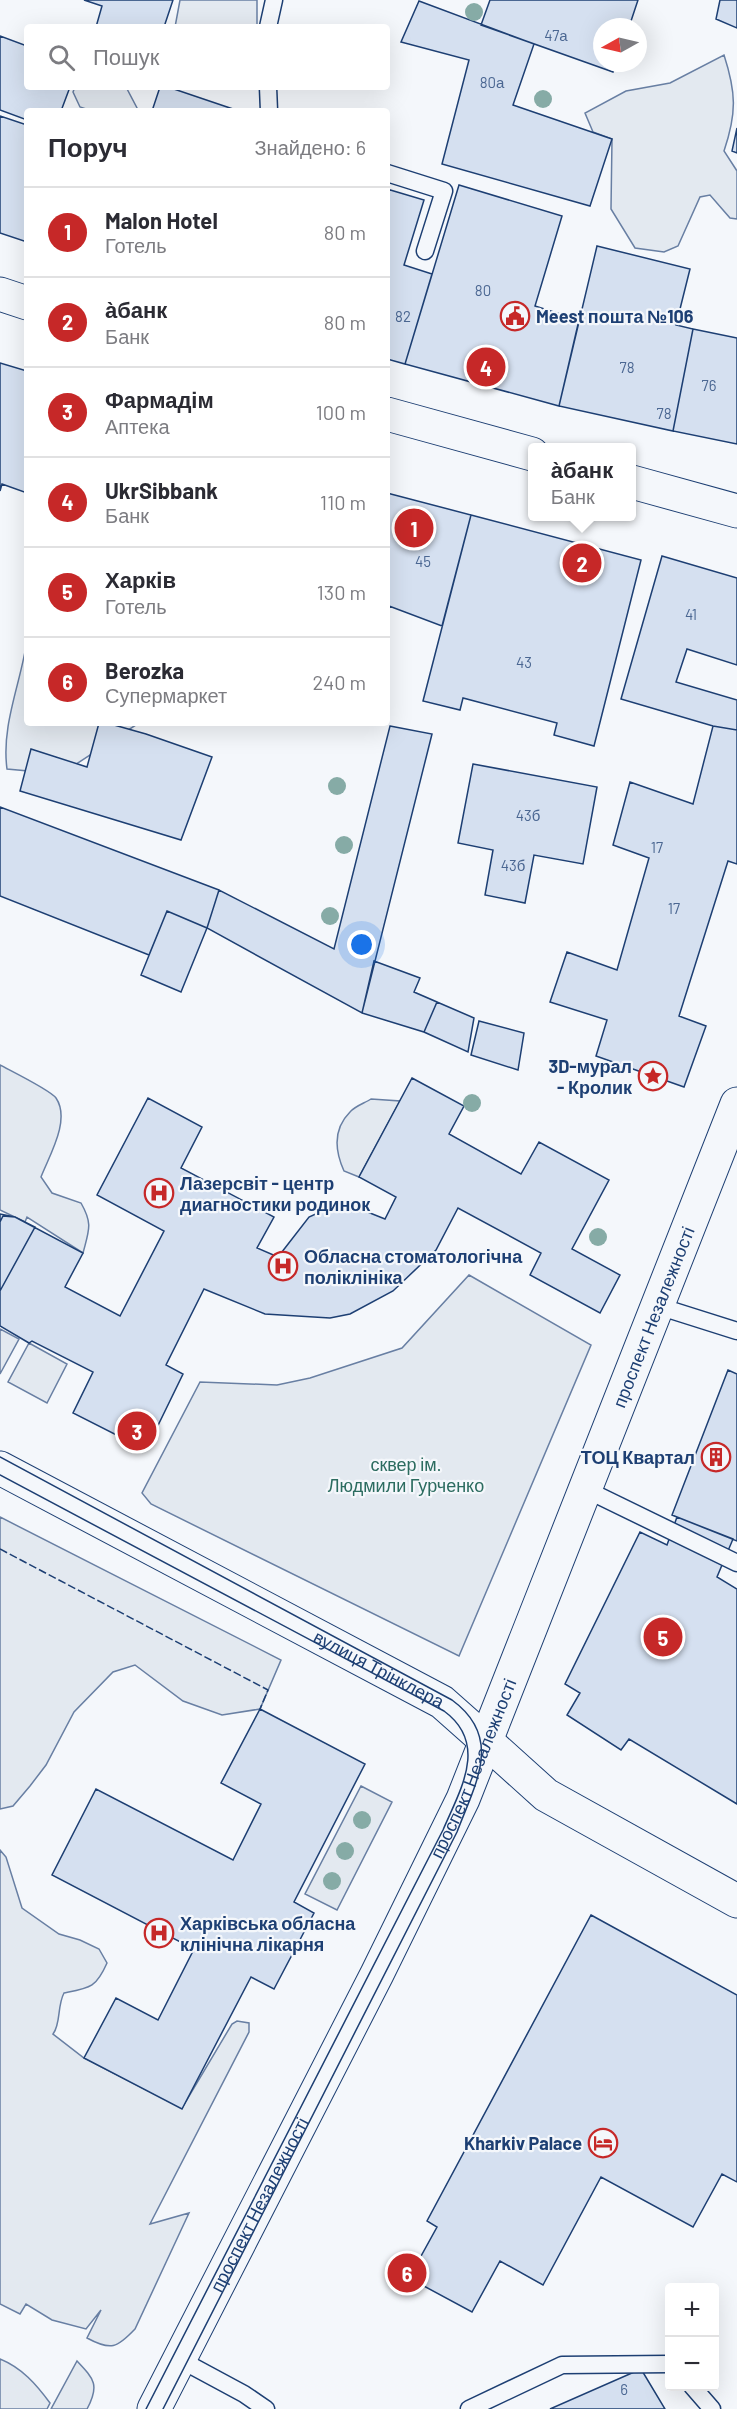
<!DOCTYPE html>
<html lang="uk">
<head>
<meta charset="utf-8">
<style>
	:root { --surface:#fff; --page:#f2f2f3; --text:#2b2b33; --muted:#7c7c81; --line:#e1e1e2; --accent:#c62828 }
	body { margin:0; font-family:Barlow,sans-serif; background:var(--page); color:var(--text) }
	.controls { position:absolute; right:18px; bottom:18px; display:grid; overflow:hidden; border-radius:6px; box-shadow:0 6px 24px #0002 }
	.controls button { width:54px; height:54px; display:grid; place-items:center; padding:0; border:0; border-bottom:2px solid var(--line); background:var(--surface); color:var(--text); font:30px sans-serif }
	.compass { position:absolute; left:593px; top:18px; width:54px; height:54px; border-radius:50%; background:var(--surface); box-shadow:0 6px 24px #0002; rotate:262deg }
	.you { position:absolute; left:362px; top:945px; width:21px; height:21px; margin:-15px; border:4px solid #fff; border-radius:50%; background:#1a73e8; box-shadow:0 0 0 9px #1a73e833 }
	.badge { display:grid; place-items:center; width:39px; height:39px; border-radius:50%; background:var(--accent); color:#fff; font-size:20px; font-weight:700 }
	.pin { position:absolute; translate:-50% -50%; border:3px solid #fff; box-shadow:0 2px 6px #0006 }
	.popup { position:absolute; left:528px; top:443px; width:108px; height:78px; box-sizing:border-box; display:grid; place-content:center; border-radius:6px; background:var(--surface); filter:drop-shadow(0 2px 4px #0005); font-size:20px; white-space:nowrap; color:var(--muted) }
	.popup b { font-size:22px; color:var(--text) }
	.popup::after { content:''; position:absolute; left:50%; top:100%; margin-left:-12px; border:12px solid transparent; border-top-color:var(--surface) }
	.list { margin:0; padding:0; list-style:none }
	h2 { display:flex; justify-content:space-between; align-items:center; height:78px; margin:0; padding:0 24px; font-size:26px }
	h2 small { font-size:20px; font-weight:400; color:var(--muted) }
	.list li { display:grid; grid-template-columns:39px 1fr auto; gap:18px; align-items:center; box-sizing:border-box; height:90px; padding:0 24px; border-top:2px solid var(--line) }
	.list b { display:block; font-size:22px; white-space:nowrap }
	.list p { margin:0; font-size:20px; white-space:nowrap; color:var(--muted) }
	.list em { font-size:20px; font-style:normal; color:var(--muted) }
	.icon { flex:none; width:33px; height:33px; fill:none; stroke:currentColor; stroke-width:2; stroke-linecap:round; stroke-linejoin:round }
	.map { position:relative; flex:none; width:737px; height:2409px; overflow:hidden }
	.search { position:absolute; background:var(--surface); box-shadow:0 6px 24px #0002; left:24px; top:24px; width:366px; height:66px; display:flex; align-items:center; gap:15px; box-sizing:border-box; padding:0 21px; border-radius:6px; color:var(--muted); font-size:22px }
	.panel { position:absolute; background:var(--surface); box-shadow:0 6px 24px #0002; left:24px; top:108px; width:366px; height:618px; border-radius:6px }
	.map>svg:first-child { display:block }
</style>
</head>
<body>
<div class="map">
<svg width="737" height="2409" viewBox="0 0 737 2409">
	<rect width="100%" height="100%" fill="#f4f7fb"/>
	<path fill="#e3e9f0" stroke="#687fa3" stroke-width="1.5" d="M180,0H257V27H175Z
		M724,55C736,92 737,113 724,151L737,171V219L730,218L710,195L700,197L678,246L664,252L635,248L611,209L612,139L593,132L585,113L626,91L670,83Z
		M75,87H126L137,108L135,111H92L80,107L73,92Z
		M27,640V723H139L61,774L7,769C1,725 21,683 27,640Z
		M0,1065C11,1071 50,1090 56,1098C71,1120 49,1156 41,1177L52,1193L81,1203C93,1224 89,1230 83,1253L27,1217L25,1222L0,1210Z
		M371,1099L400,1101L359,1177L344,1171C335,1151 333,1129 350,1112C355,1106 365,1103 371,1099Z
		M469,1275L591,1345L459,1656L151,1504L142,1493L200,1382L277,1385L310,1378L402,1348Z
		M0,1329L19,1339L0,1374Z
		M29,1343L67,1364L47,1403L8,1382Z
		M0,1517L281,1660L260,1709L222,1715L183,1701L135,1665L113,1672L74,1712L46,1765L30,1786L13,1806L0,1809Z
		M361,1786L392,1802L337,1910L305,1894Z
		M0,1850L6,1857L22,1908L59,1934L80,1940L99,1949L107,1963C96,1988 90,1988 64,1993C57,2006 61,2024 53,2034L84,2058L182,2108L232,2024L237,2021L249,2023V2032L150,2224L189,2213L135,2329C117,2348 111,2351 87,2338L101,2310L86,2329L52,2320L26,2304L20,2314L0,2304Z
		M0,2359C22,2368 36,2384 50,2403L47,2409H0Z
		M77,2361C94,2379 100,2385 87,2409H51Z"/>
	<path fill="#d5e0f0" stroke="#1d3f73" stroke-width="1.5" d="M84,0H173L164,27H96L102,6Z
		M490,0H638L629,27H602V63H616L613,72L481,25Z
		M720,0H737V28L716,19Z
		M419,1L534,44L513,105L612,139L590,206L442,164L469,60L401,42Z
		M0,36L27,46V87H70L61,111H27V120L0,110Z
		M160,87H168L233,109L232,111H152Z
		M0,116L27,125V242L0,233Z
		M737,128V153L732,151Z
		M459,185L562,216L535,306L579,320L559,406L405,364Z
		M387,189L424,200L404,265L432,274L405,364L387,359Z
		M597,246L690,269L676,325L693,329L673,431L559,406Z
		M693,329L737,338V444L673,431Z
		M0,363L27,371V493L2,484L0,491Z
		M387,493L471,515L442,626L389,606L387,612Z
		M471,515L641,560L594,746L554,735L557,723L463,698L460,710L423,701Z
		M662,556L737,578V665L687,649L676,682L737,700V730L713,726L621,699Z
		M99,723H107L146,734L212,757L181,840L20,791L31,749L87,767Z
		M390,726L432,734L362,1013L207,928L219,890L334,949Z
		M713,726L737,730V864L728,861L679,1016L706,1026L684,1087L596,1056L607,1020L550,1002L567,952L617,970L649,858L613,845L630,782L693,804Z
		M473,764L597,787L583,864L534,855L525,903L485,895L493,850L458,843Z
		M0,807L219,890L207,928L167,911L149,955L0,896Z
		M167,911L207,928L181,992L141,975Z
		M374,961L420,978L414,992L437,1002L424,1032L362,1013Z
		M437,1002L474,1018L468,1052L424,1032Z
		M479,1021L524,1033L518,1070L471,1055Z
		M412,1078L464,1106L449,1134L521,1174L539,1142L609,1180L572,1249L620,1275L600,1313L530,1275L541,1253L458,1208L436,1250L393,1291L350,1314L330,1318L265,1314L204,1289L166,1365L183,1374L146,1450L73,1413L93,1372L32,1341L29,1343L0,1326V1214L15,1217L83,1253L65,1287L120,1316L164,1231L97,1195L148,1098L202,1127L181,1168L274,1217L257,1248L278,1257L309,1217L335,1205L360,1209L385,1219L396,1197L359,1177Z
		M3,1216L15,1217L35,1227L0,1291V1222Z
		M728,1370L737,1374V1541L672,1515Z
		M677,1517L733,1539L717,1577L737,1589V1804L629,1739L621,1750L567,1715L580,1693L565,1684L640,1532L667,1545Z
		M260,1709L365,1764L294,1902L314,1913L274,1989L251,1977L182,2109L84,2058L116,1998L158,2020L194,1949L52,1875L96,1789L233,1860L261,1804L221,1783Z
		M591,1915L737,1995V2182L722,2174L693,2227L601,2177L543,2285L500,2261L472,2312L409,2278L437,2227L427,2221Z
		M641,2369L665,2409H550Z"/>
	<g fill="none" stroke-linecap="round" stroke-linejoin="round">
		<g stroke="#1d3f73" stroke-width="19">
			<path id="service" d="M268,27L274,0
				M268,87L269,111
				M387,173L444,191L425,251
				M658,1306L737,1331
				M585,1489L737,1563
				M179,2359L244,2394L266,2409
				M692,2386L712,2409
				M469,2409L562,2365L670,2364"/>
		</g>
		<g stroke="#1d3f73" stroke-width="35">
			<g id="minor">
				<path id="s1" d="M0,1468L442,1702L486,1741"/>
			</g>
		</g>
		<g stroke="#1d3f73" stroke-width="35">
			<path id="tertiary" d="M486,1741L546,1795L737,1901"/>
		</g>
		<g stroke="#1d3f73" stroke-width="35">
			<g id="primary">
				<path d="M0,294L27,303"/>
				<path d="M387,414L532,454"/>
				<path d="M632,482L737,511"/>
				<path id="s2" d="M154,2409L377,1974L463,1799L737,1104"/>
			</g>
		</g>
		<use href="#service" stroke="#f4f7fb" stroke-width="16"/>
		<use href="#minor" stroke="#f4f7fb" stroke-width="33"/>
		<use href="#tertiary" stroke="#f4f7fb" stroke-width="33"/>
		<use href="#primary" stroke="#f4f7fb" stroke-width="33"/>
		<path stroke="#1d3f73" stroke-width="1.5" d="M0,1457L452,1700C504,1738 475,1784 457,1832L163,2409
			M0,1475L444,1711C489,1744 460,1790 443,1830L146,2409"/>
		<path stroke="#1d3f73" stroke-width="1.5" stroke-dasharray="8 3" stroke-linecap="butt" d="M0,1549L268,1690L260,1709"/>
	</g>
	<g fill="#86aba6">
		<circle cx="474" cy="12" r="9"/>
		<circle cx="543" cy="99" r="9"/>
		<circle cx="337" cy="786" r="9"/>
		<circle cx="344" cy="845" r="9"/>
		<circle cx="330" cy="916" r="9"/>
		<circle cx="472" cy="1103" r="9"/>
		<circle cx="598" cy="1237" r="9"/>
		<circle cx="362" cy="1820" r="9"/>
		<circle cx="345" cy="1851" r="9"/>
		<circle cx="332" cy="1881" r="9"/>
	</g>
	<defs>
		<g id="civic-ring" transform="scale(1.5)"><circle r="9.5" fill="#f4f7fb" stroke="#c62828" stroke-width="1.5"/><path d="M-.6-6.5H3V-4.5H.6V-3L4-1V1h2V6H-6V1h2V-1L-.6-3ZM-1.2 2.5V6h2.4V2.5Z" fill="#c62828"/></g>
		<g id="sight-ring" transform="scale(1.5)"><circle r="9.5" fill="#f4f7fb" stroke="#c62828" stroke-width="1.5"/><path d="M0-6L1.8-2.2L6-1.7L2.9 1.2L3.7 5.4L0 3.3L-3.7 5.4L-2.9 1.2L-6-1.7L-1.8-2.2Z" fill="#c62828"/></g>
		<g id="hospital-ring" transform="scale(1.5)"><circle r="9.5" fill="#f4f7fb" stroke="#c62828" stroke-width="1.5"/><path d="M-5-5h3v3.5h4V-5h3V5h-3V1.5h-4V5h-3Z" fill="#c62828"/></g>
		<g id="building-ring" transform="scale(1.5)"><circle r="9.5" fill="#f4f7fb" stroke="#c62828" stroke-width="1.5"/><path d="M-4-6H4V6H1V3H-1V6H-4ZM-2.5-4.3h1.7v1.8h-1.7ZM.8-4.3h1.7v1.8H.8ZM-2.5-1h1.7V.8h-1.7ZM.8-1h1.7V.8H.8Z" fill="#c62828"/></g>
		<g id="hotel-ring" transform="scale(1.5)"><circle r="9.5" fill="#f4f7fb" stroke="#c62828" stroke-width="1.5"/><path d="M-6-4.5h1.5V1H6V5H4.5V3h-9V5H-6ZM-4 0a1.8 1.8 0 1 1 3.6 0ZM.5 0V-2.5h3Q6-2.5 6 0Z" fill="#c62828"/></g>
	</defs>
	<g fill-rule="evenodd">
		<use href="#civic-ring" x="515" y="316"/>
		<use href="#sight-ring" x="653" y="1076"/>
		<use href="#hospital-ring" x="159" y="1193"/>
		<use href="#hospital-ring" x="283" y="1266"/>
		<use href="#building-ring" x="716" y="1457"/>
		<use href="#hospital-ring" x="159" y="1933"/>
		<use href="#hotel-ring" x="603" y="2143"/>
	</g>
	<g text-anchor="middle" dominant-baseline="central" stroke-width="4.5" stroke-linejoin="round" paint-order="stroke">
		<g font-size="15" fill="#4b6792">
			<text x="556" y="35">47а</text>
			<text x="492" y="82">80а</text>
			<text x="483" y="290">80</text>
			<text x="403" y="316">82</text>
			<text x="627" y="367">78</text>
			<text x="709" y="385">76</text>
			<text x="664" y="413">78</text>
			<text x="423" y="561">45</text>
			<text x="691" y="614">41</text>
			<text x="524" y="662">43</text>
			<text x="528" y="815">43б</text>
			<text x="657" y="847">17</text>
			<text x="513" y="865">43б</text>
			<text x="674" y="908">17</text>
			<text x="624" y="2389">6</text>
		</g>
		<g font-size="18" font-weight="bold" fill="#1d3f73" stroke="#f4f7fb" text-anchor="start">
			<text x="536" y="316">Meest пошта №106</text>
			<text x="632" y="1066" text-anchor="end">3D-мурал<tspan x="632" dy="21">- Кролик</tspan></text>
			<text x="180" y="1183">Лазерсвіт - центр<tspan x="180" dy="21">диагностики родинок</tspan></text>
			<text x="304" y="1256">Обласна стоматологічна<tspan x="304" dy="21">поліклініка</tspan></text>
			<text x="695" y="1457" text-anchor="end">ТОЦ Квартал</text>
			<text x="180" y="1923">Харківська обласна<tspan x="180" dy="21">клінічна лікарня</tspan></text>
			<text x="582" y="2143" text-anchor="end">Kharkiv Palace</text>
		</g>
		<g font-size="18" fill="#1d3f73" stroke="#f4f7fb">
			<text stroke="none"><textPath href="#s2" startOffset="1202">проспект Незалежності</textPath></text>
			<text stroke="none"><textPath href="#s1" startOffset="429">вулиця Трінклера</textPath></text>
			<text stroke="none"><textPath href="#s2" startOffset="716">проспект Незалежності</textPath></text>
			<text stroke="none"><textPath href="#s2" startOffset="230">проспект Незалежності</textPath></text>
		</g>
		<g font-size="18" fill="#2c6c60" stroke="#f4f7fb">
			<text x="406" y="1464">сквер ім.<tspan x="406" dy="21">Людмили Гурченко</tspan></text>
		</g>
	</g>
</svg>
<div class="controls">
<button>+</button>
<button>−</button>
</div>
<svg class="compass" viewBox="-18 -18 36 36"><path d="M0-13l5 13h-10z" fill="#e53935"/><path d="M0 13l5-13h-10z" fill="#7c7c81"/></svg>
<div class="you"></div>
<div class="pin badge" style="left:414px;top:528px">1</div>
<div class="pin badge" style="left:582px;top:563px">2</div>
<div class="popup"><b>а̀банк</b>Банк</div>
<div class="pin badge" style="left:137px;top:1431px">3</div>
<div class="pin badge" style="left:486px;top:367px">4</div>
<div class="pin badge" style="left:663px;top:1637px">5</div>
<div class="pin badge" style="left:407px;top:2273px">6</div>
<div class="search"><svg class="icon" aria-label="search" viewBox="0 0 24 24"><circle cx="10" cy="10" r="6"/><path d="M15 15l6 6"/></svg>Пошук</div>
<section class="panel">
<h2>Поруч<small>Знайдено: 6</small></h2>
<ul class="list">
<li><span class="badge">1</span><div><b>Malon Hotel</b><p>Готель</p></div><em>80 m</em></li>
<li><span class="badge">2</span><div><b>а̀банк</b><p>Банк</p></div><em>80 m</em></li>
<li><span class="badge">3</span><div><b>Фармадім</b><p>Аптека</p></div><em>100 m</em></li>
<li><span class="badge">4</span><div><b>UkrSibbank</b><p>Банк</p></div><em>110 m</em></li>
<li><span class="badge">5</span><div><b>Харків</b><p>Готель</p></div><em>130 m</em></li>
<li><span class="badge">6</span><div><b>Berozka</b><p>Супермаркет</p></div><em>240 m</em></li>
</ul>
</section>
</div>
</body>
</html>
